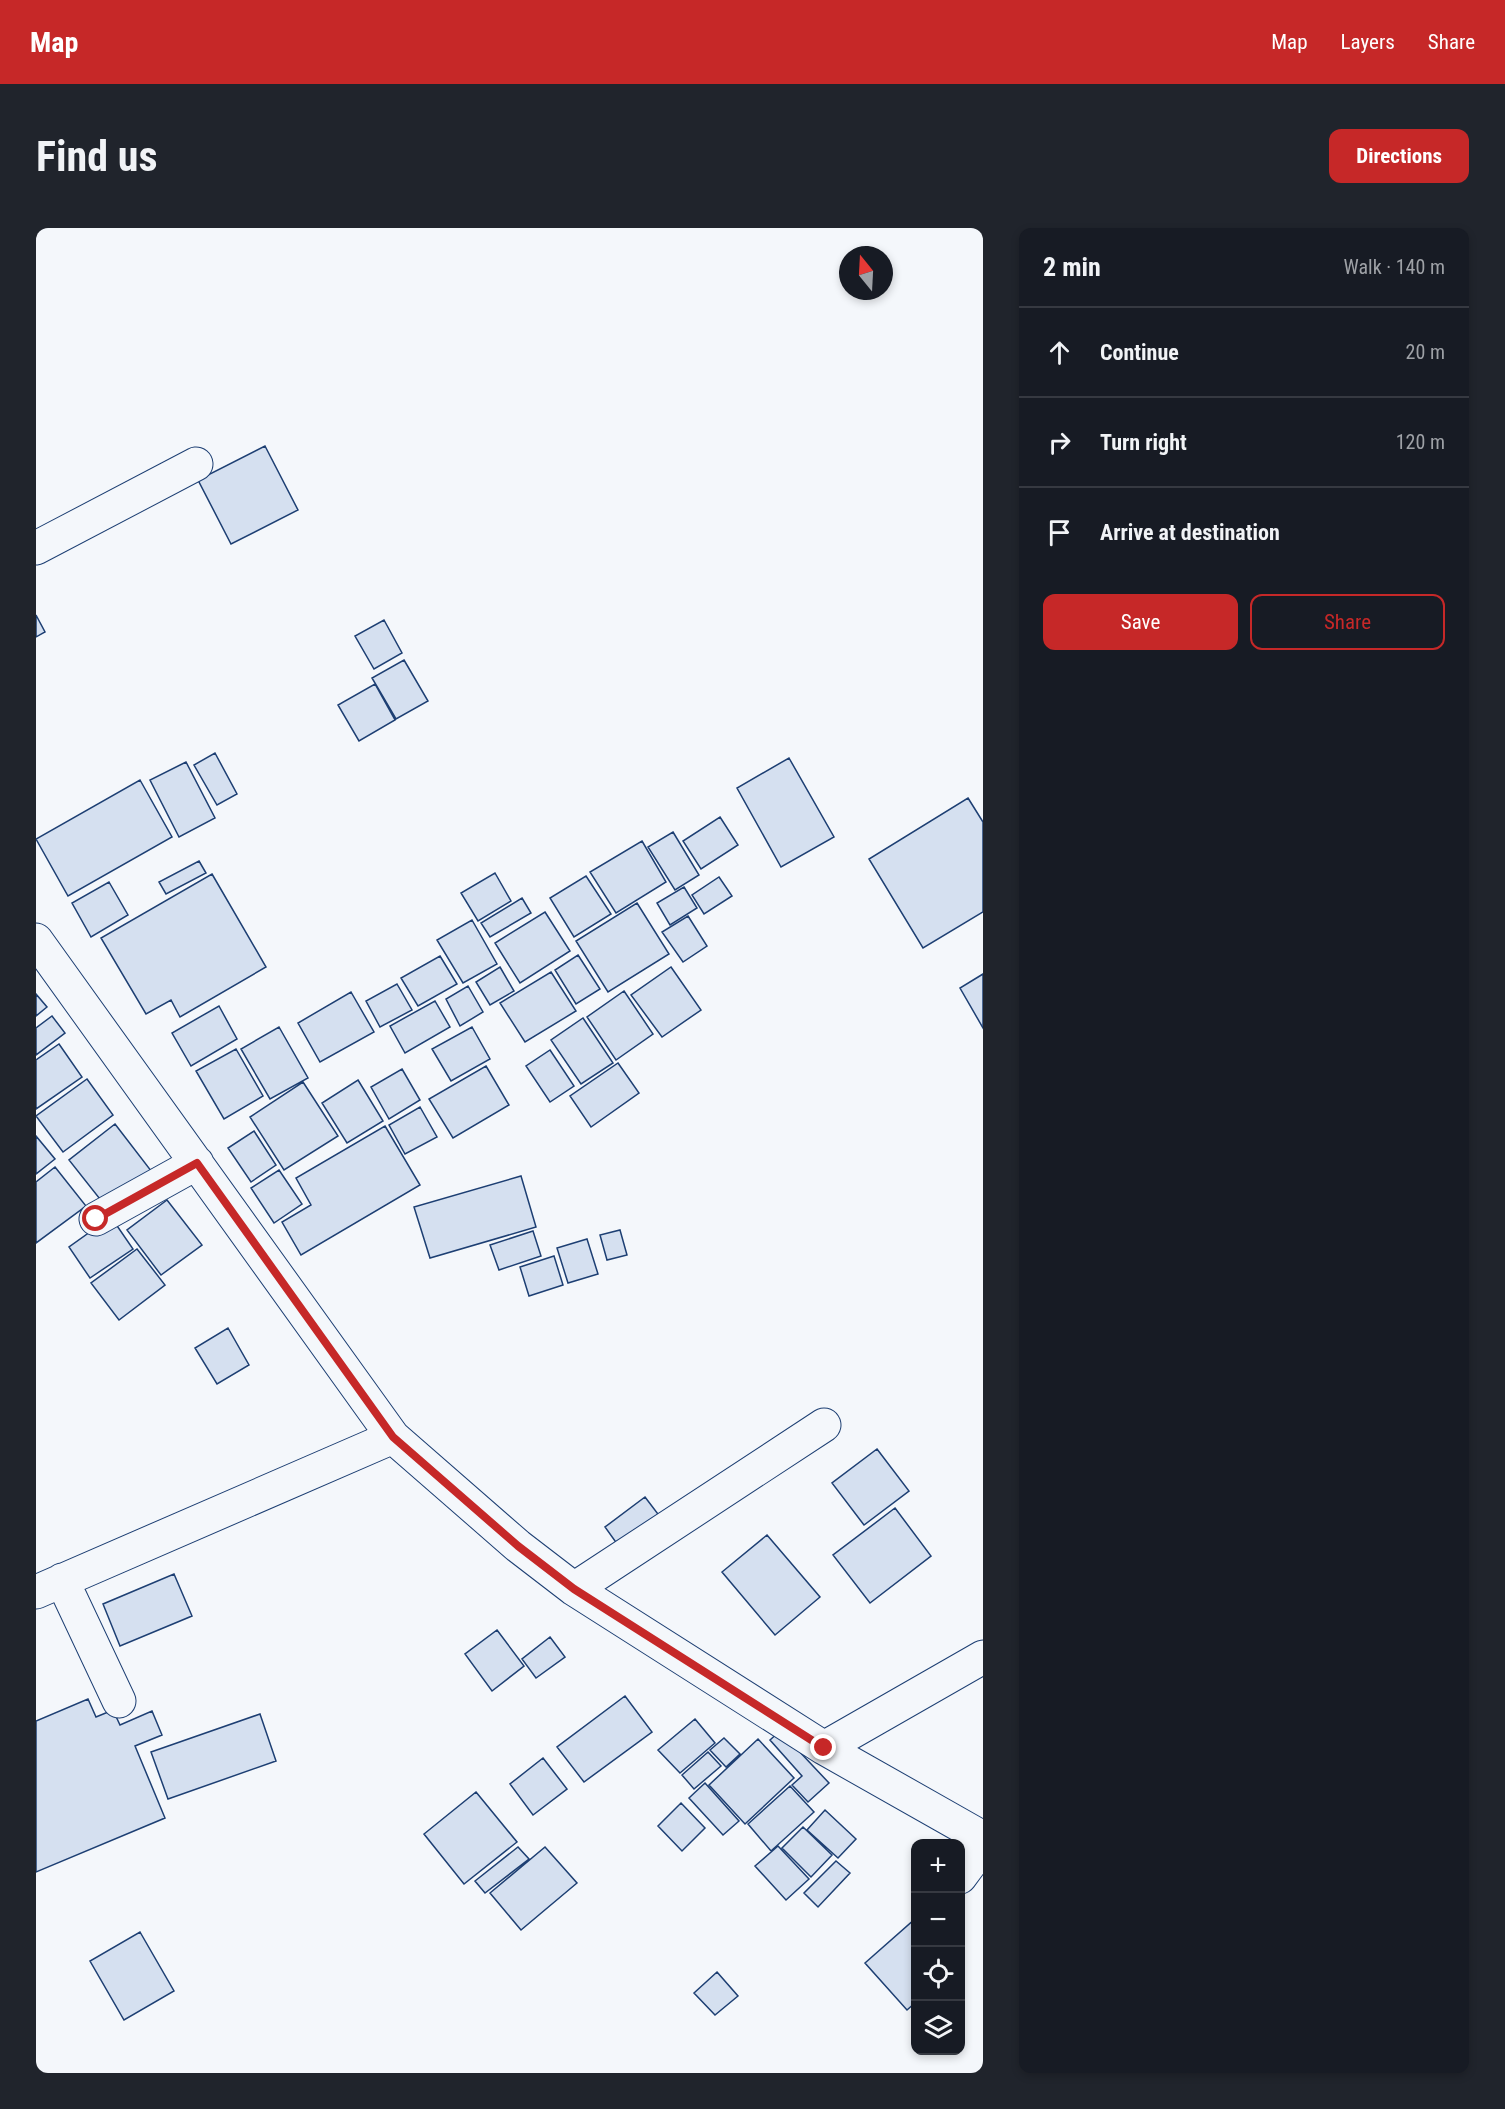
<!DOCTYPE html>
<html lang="en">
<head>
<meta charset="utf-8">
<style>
	:root { --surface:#171b24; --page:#20242c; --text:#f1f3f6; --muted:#9ea1a6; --line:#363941; --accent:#c62828 }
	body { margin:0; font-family:"Roboto Condensed",sans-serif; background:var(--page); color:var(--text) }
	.controls { position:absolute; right:18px; bottom:18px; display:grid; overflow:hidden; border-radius:12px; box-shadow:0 3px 9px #0003 }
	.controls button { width:54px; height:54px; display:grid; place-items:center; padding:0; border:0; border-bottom:2px solid var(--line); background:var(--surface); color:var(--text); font:30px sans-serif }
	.compass { position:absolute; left:803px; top:18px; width:54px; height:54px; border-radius:50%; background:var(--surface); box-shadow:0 3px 9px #0003; rotate:342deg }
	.stop { position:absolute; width:18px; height:18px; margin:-14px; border:4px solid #c62828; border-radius:50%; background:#fff }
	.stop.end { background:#c62828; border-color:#fff; box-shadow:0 2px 6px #0008 }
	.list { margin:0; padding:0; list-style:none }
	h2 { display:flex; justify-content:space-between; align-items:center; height:78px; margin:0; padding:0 24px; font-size:26px }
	h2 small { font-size:20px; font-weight:400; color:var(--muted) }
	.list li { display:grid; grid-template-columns:39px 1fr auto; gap:18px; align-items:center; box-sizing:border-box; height:90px; padding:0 24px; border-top:2px solid var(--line) }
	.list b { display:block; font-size:22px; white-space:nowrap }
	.list em { font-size:20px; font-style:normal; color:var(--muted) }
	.actions { display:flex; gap:12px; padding:18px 24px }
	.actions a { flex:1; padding:14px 0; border:2px solid var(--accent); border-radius:12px; text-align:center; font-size:21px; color:var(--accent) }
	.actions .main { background:var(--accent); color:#fff }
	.icon { flex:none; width:33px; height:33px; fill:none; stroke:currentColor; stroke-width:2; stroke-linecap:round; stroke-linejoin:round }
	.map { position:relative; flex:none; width:947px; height:1845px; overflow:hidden; border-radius:12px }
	header { display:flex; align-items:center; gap:36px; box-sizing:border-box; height:84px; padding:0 30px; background:var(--accent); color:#fff }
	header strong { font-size:28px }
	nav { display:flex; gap:33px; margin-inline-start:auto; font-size:21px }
	.intro { display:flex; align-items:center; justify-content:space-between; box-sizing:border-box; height:144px; padding:0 36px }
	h1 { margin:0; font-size:42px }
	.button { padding:15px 27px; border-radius:12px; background:var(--accent); color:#fff; font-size:21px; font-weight:700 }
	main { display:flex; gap:36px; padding:0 36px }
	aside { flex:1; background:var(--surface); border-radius:12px; box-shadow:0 3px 9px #0003 }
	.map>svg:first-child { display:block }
</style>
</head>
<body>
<header>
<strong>Map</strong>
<nav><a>Map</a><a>Layers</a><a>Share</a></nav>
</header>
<div class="intro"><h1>Find us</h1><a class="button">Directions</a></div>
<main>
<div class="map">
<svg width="947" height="1845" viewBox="0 0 947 1845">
	<rect width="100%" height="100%" fill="#f4f7fb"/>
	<path fill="#d5e0f0" stroke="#1d3f73" stroke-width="1.5" d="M229,218L262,282L195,316L162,252Z
		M0,387L9,404L0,409Z
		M348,392L366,425L338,441L319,408Z
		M368,432L392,473L360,491L336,450Z
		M339,456L359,492L323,513L302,477Z
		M179,525L201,566L181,577L158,537Z
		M753,530L798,609L745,639L701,560Z
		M150,534L179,590L143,609L114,552Z
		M104,552L136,609L32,668L0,611Z
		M932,570L947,594V684L887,720L833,631Z
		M684,589L702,617L665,641L647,613Z
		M637,604L663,647L639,662L612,619Z
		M606,613L630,654L580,685L554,644Z
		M163,633L170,645L130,666L123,654Z
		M459,645L475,673L442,693L425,665Z
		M176,646L230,739L144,789L135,772L110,786L65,710Z
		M550,648L575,686L538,709L514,670Z
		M683,649L696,668L668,686L656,667Z
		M73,654L92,687L55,709L36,675Z
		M648,659L661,680L634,697L621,675Z
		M486,670L495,685L454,709L445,695Z
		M601,675L633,726L572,764L540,713Z
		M509,684L534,723L484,755L459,715Z
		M652,688L671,718L647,734L626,704Z
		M436,692L461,736L427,755L401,712Z
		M542,727L564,761L540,776L519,742Z
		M404,728L421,756L382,778L365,750Z
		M464,739L478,763L454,777L440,754Z
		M635,739L665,782L626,809L595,767Z
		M515,744L540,783L489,814L464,775Z
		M947,746V800L924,760Z
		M361,756L376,782L344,799L330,773Z
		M432,758L447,784L424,798L410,771Z
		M588,763L617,806L580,832L551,789Z
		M315,764L338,804L284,834L262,795Z
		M0,766L11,779L0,788Z
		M399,773L414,799L369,825L354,798Z
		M183,778L201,811L155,838L136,805Z
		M16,788L29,805L0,827V800Z
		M547,790L577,835L545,856L515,812Z
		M243,799L272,850L234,871L205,821Z
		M436,799L454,831L415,853L396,821Z
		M23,816L46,849L0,881V832Z
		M200,821L227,868L188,891L160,843Z
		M514,822L538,858L514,874L490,838Z
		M582,835L603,865L555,899L534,868Z
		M450,838L473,877L417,910L393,871Z
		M366,841L384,872L353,891L335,859Z
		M51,851L77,887L27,924L0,888Z
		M322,852L347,893L311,915L286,875Z
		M267,854L302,908L248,942L214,889Z
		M384,879L401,909L369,926L353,897Z
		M79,896L116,944L71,980L33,932Z
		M349,898L384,957L265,1027L246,994L275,977L260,950Z
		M218,903L240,937L215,954L192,920Z
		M0,908L19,931L0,946Z
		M19,939L50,978L0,1015V954Z
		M243,942L266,976L238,995L215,960Z
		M485,948L500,999L394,1030L378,979Z
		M131,972L166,1017L125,1047L91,1002Z
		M75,989L97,1021L54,1050L33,1019Z
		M584,1002L591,1027L571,1032L564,1007Z
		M497,1003L505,1028L463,1042L454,1017Z
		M551,1011L562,1046L532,1055L521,1020Z
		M101,1021L129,1057L83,1092L55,1055Z
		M518,1028L527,1057L493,1068L484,1039Z
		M192,1100L213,1137L181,1156L159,1120Z
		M841,1221L873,1263L828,1297L796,1255Z
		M609,1269L625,1290L584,1320L569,1299Z
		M859,1280L895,1328L834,1375L797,1327Z
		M731,1307L784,1369L739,1407L686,1344Z
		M138,1346L156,1388L84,1418L67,1376Z
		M461,1402L488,1438L456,1463L429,1426Z
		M514,1409L529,1429L500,1450L486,1431Z
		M589,1468L616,1504L548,1554L521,1519Z
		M52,1471L60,1489L77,1482L84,1497L116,1483L126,1507L99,1518L129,1590L0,1644V1493Z
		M224,1486L240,1533L132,1571L115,1524Z
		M659,1491L679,1515L644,1545L622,1522Z
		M744,1503L793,1555L772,1574L756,1557L766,1548L734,1512Z
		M688,1510L704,1526L690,1539L674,1522Z
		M722,1511L758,1550L709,1596L673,1557Z
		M672,1524L685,1538L658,1561L646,1547Z
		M507,1530L531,1561L497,1587L474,1556Z
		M669,1555L703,1593L687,1607L653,1570Z
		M754,1558L778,1584L735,1623L712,1596Z
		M440,1564L481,1614L428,1656L388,1606Z
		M645,1575L669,1600L646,1623L622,1598Z
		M789,1582L820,1611L802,1630L771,1602Z
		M767,1599L796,1627L775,1649L746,1620Z
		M742,1618L773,1651L750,1672L719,1638Z
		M482,1619L493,1631L449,1665L439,1653Z
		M509,1619L541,1655L485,1702L454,1665Z
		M800,1633L814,1645L782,1679L768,1665Z
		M879,1691L880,1774L871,1782L829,1735Z
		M104,1704L138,1763L88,1792L54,1733Z
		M681,1744L702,1768L679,1787L658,1765Z"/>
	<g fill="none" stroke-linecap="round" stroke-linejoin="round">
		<g stroke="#1d3f73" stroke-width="35">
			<path id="minor" d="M0,320L160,236
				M0,712L357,1209L482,1318L538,1361L788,1520L947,1610
				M60,991L161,935
				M26,1352L83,1473
				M538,1361L788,1197
				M0,1364L357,1209
				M788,1520L947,1429
				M924,1649L947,1618"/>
		</g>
		<use href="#minor" stroke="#f4f7fb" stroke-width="33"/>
	</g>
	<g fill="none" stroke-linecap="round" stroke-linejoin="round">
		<path stroke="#c62828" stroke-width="8" d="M60,991L161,935L357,1209L482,1318L538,1361L788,1520"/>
	</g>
</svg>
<div class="controls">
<button>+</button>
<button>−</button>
<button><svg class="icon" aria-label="locate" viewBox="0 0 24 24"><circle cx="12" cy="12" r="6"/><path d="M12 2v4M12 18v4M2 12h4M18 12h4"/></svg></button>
<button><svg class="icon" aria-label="layers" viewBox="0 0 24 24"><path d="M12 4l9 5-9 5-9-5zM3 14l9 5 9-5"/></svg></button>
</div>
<svg class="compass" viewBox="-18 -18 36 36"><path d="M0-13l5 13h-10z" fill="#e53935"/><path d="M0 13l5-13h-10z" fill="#9ea1a6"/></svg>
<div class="stop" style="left:60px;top:991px"></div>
<div class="stop end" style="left:788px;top:1520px"></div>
</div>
<aside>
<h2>2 min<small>Walk · 140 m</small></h2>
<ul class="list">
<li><svg class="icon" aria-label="ahead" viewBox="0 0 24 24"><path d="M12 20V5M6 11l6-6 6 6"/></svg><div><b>Continue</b></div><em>20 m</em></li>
<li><svg class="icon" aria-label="right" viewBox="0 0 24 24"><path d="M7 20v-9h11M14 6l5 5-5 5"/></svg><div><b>Turn right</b></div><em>120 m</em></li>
<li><svg class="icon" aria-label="arrive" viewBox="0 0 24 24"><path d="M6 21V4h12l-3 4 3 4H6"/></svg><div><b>Arrive at destination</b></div></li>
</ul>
<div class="actions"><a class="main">Save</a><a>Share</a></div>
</aside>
</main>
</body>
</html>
